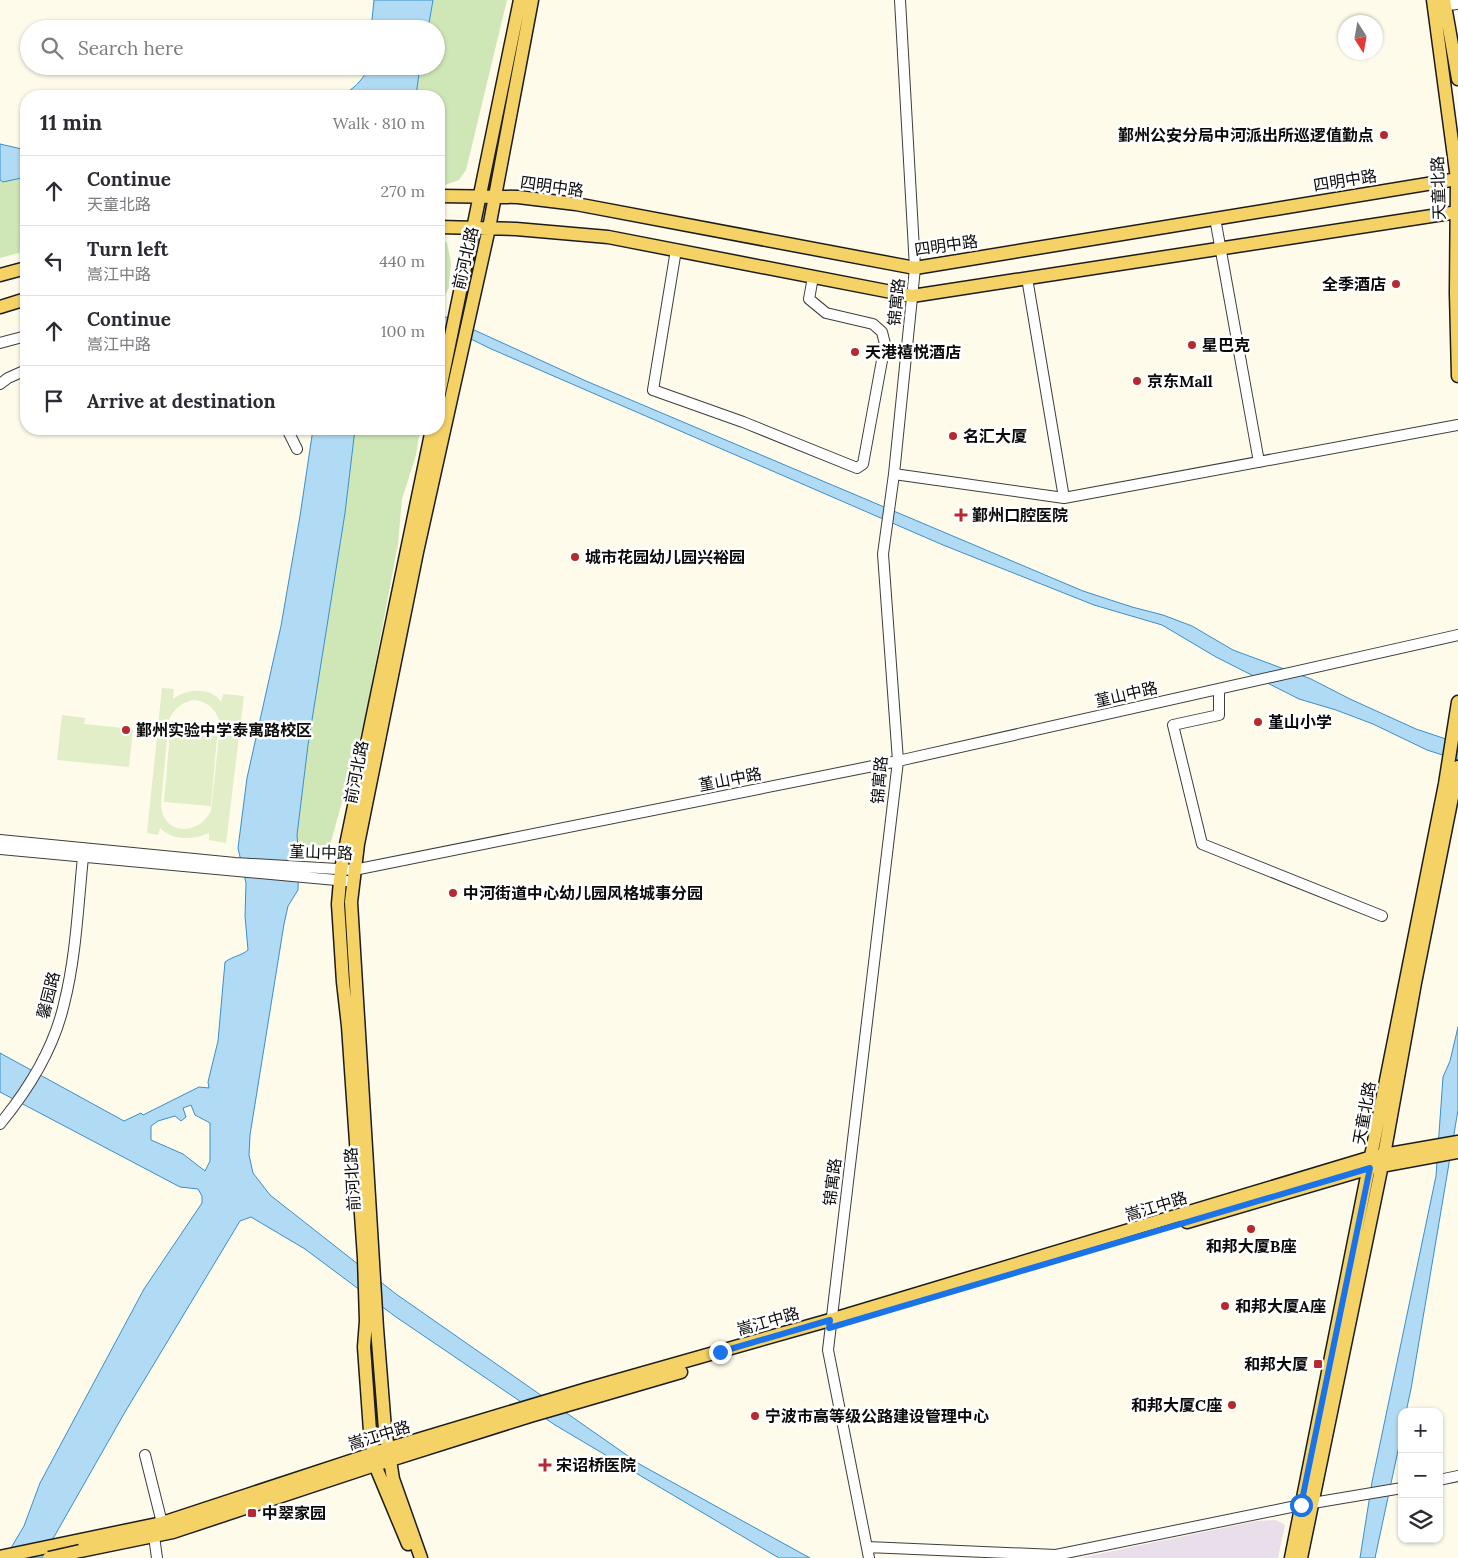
<!DOCTYPE html>
<html lang="en">
<head>
<meta charset="utf-8">
<style>
	:root { --surface:#fff; --page:#f2f2f3; --text:#2b2b33; --muted:#7c7c81; --line:#e1e1e2 }
	body { margin:0; font-family:Lora,"Noto Sans SC",serif; background:var(--page); color:var(--text) }
	.controls { position:absolute; right:15px; bottom:15px; display:grid; overflow:hidden; border-radius:10px; box-shadow:0 1px 4px #0004 }
	.controls button { width:45px; height:45px; display:grid; place-items:center; padding:0; border:0; border-bottom:1px solid var(--line); background:var(--surface); color:var(--text); font:25px sans-serif }
	.compass { position:absolute; left:1338px; top:15px; width:45px; height:45px; border-radius:50%; background:var(--surface); box-shadow:0 1px 4px #0004; rotate:169deg }
	.stop { position:absolute; width:15px; height:15px; margin:-11px; border:4px solid #1a73e8; border-radius:50%; background:#fff }
	.stop.end { background:#1a73e8; border-color:#fff; box-shadow:0 1px 5px #0008 }
	.list { margin:0; padding:0; list-style:none }
	h2 { display:flex; justify-content:space-between; align-items:center; height:65px; margin:0; padding:0 20px; font-size:21px }
	h2 small { font-size:16px; font-weight:400; color:var(--muted) }
	.list li { display:grid; grid-template-columns:32px 1fr auto; gap:15px; align-items:center; box-sizing:border-box; height:70px; padding:0 20px; border-top:1px solid var(--line) }
	.list b { display:block; font-size:19px; white-space:nowrap }
	.list p { margin:0; font-size:16px; white-space:nowrap; color:var(--muted) }
	.list em { font-size:16px; font-style:normal; color:var(--muted) }
	.icon { flex:none; width:28px; height:28px; fill:none; stroke:currentColor; stroke-width:2; stroke-linecap:round; stroke-linejoin:round }
	.map { position:relative; flex:none; width:1458px; height:1558px; overflow:hidden }
	.search { position:absolute; background:var(--surface); box-shadow:0 1px 4px #0004; left:20px; top:20px; width:425px; height:55px; display:flex; align-items:center; gap:12px; box-sizing:border-box; padding:0 18px; border-radius:28px; color:var(--muted); font-size:19px }
	.panel { position:absolute; background:var(--surface); box-shadow:0 1px 4px #0004; left:20px; top:90px; width:425px; height:345px; border-radius:20px }
	.map>svg:first-child { display:block }
</style>
</head>
<body>
<div class="map">
<svg width="1458" height="1558" viewBox="0 0 1458 1558">
	<rect width="100%" height="100%" fill="#fefbea"/>
	<path fill="#e9dfea" d="M1276,1520L1285,1525L1278,1558H1079L1257,1521Z"/>
	<path fill="#cfe7b6" d="M433,0H507L466,170L459,180L439,187V96H416L420,66H436V29H428Z
		M0,168H26V251L0,258Z
		M439,235L447,243L451,262L449,287L439,308Z
		M355,429H420L416,455L402,499L398,544L365,719L329,849L318,859L299,857L297,835L308,745L345,513Z"/>
	<path fill="#e1eec7" fill-rule="evenodd" d="M162,688L174,689L173,699C186,689 212,686 221,702L223,694L244,696L226,843L209,840V833C193,840 173,841 160,828L158,835L147,833ZM194,700C210,702 219,712 220,727L211,811C198,837 161,835 161,803L169,719C175,708 182,702 194,700Z
		M62,715L85,718L84,724L133,729L129,767L57,760Z
		M171,722L218,726L211,806L164,802Z"/>
	<path fill="#b1daf4" stroke="#3b8fc8" fill-rule="evenodd" d="M374,0H433L428,29H371Z
		M367,66H420L416,96H340C351,91 366,79 367,66Z
		M0,144L26,150V177L3,182L0,180Z
		M439,314L586,381L1083,591L1132,607L1163,615L1192,626L1233,650L1311,679L1350,699L1416,729L1458,743V760L1427,750L1373,724L1336,710L1299,699L1216,657L1162,625L1094,605L943,545L489,348L439,323Z
		M313,429H355L345,513L308,745L297,835L299,857L298,890L288,906L284,924L250,1135L249,1155L253,1173L270,1195L396,1294L641,1465L810,1558H779L555,1425L396,1317L305,1249L251,1217L240,1221L125,1412L42,1558H5L24,1526L40,1483L144,1289L202,1203V1196L198,1189L180,1187L0,1092V1053L124,1121L141,1113L143,1115L199,1087L209,1088L208,1082L218,1041L225,962C233,956 241,956 248,950L245,916L246,883L238,848L247,778L281,626L300,516ZM191,1105L195,1115L210,1123V1161L205,1171L183,1154L151,1140V1126L158,1121L175,1116L181,1121L186,1117L183,1108Z
		M1458,1027V1110L1411,1389L1406,1412H1402V1432L1375,1558H1360L1372,1482L1436,1176L1443,1077L1450,1061Z"/>
	<g fill="none" stroke-linecap="round" stroke-linejoin="round">
		<g stroke="#3e3e3e" stroke-width="12">
			<path id="minor" d="M1438,6L1458,4
				M1215,218L1259,462
				M676,250L653,390L743,422L857,468L863,464L885,344L882,332L873,324L826,313L809,299L813,277
				M1027,278L1064,498
				M0,343L26,336
				M0,384L8,378L26,370
				M287,429L297,449
				M894,474L1064,498L1458,425
				M1219,689V715L1173,725L1202,844L1382,916
				M0,840L235,863L354,870L898,761L1458,635
				M0,849L347,881
				M0,1124C28,1090 54,1048 64,1004C76,957 78,906 83,857
				M145,1455L162,1523
				M1439,1480L1458,1476
				M153,1529L157,1558
				M867,1547L1056,1555L1301,1505L1402,1488
				M869,1558L828,1350L898,761L883,554L894,474L915,268L900,0"/>
		</g>
		<g stroke="#1c1c1c" stroke-width="15">
			<path id="major" d="M1433,0L1457,179L1456,293L1458,376
				M1444,0L1458,79
				M439,196L518,197L576,204L915,268L1458,179
				M439,227L516,229L608,237L912,296L1458,212
				M0,275L26,268
				M0,307L26,299
				M439,394L520,0
				M1187,1222L1370,1168L1458,1152
				M408,1544L375,1465L370,1431L364,1347L366,1321L364,1258L348,1026L343,982L338,904L341,869L432,429
				M80,1551L173,1532L375,1465L530,1416L681,1372
				M0,1557L162,1523L387,1449L587,1389L830,1320L1372,1157L1458,1142
				M421,1558L393,1479L385,1429L377,1328L351,902L358,844L417,552L489,228L532,0
				M1291,1558L1445,784L1458,702
				M1301,1558L1384,1155L1415,983L1458,767"/>
		</g>
		<use href="#minor" stroke="#fff" stroke-width="10"/>
		<use href="#major" stroke="#f4d265" stroke-width="12"/>
		<g stroke="#1c1c1c" stroke-width="15" stroke-linecap="butt">
			<path id="major-bridge" d="M49,1558L80,1551"/>
		</g>
		<use href="#major-bridge" stroke="#f4d265" stroke-width="12"/>
	</g>
	<g fill="none" stroke-linecap="round" stroke-linejoin="round">
		<path stroke="#1a73e8" stroke-width="6" d="M720,1352L830,1320L829,1328L1370,1168L1301,1505"/>
	</g>
	<g fill="#b6292e" stroke="#fff" stroke-width="2">
		<circle cx="1384" cy="135" r="5"/>
		<circle cx="1396" cy="284" r="5"/>
		<circle cx="1192" cy="345" r="5"/>
		<circle cx="855" cy="352" r="5"/>
		<circle cx="1137" cy="381" r="5"/>
		<circle cx="953" cy="436" r="5"/>
		<path d="M958.5 507.5h5v5h5v5h-5v5h-5v-5h-5v-5h5z"/>
		<circle cx="575" cy="557" r="5"/>
		<circle cx="1258" cy="722" r="5"/>
		<circle cx="126" cy="730" r="5"/>
		<circle cx="453" cy="893" r="5"/>
		<circle cx="1251" cy="1229" r="5"/>
		<circle cx="1225" cy="1306" r="5"/>
		<rect x="1313" y="1359" width="10" height="10" rx="2.5"/>
		<circle cx="1232" cy="1405" r="5"/>
		<circle cx="755" cy="1416" r="5"/>
		<path d="M542.5 1457.5h5v5h5v5h-5v5h-5v-5h-5v-5h5z"/>
		<rect x="247" y="1508" width="10" height="10" rx="2.5"/>
	</g>
	<g text-anchor="middle" dominant-baseline="central" stroke-width="5" stroke-linejoin="round" paint-order="stroke">
		<g font-size="16" font-weight="bold" fill="#0b0b0b" stroke="#fff" text-anchor="start">
			<text x="1374" y="135" text-anchor="end">鄞州公安分局中河派出所巡逻值勤点</text>
			<text x="1386" y="284" text-anchor="end">全季酒店</text>
			<text x="1202" y="345">星巴克</text>
			<text x="865" y="352">天港禧悦酒店</text>
			<text x="1147" y="381">京东Mall</text>
			<text x="963" y="436">名汇大厦</text>
			<text x="972" y="515">鄞州口腔医院</text>
			<text x="585" y="557">城市花园幼儿园兴裕园</text>
			<text x="1268" y="722">堇山小学</text>
			<text x="136" y="730">鄞州实验中学泰寓路校区</text>
			<text x="463" y="893">中河街道中心幼儿园风格城事分园</text>
			<text x="1251" y="1246" text-anchor="middle">和邦大厦B座</text>
			<text x="1235" y="1306">和邦大厦A座</text>
			<text x="1308" y="1364" text-anchor="end">和邦大厦</text>
			<text x="1222" y="1405" text-anchor="end">和邦大厦C座</text>
			<text x="765" y="1416">宁波市高等级公路建设管理中心</text>
			<text x="556" y="1465">宋诏桥医院</text>
			<text x="262" y="1513">中翠家园</text>
		</g>
		<g font-size="16" fill="#0b0b0b" stroke="#fff">
			<text transform="translate(1345 180) rotate(-9)">四明中路</text>
			<text transform="translate(552 186) rotate(8)">四明中路</text>
			<text transform="translate(1438 188) rotate(-92)">天童北路</text>
			<text transform="translate(946 245) rotate(-8)">四明中路</text>
			<text transform="translate(465 258) rotate(-77)">前河北路</text>
			<text transform="translate(896 302) rotate(-84)">锦寓路</text>
			<text transform="translate(1126 694) rotate(-13)">堇山中路</text>
			<text transform="translate(356 772) rotate(-79)">前河北路</text>
			<text transform="translate(730 779) rotate(-11)">堇山中路</text>
			<text transform="translate(879 780) rotate(-85)">锦寓路</text>
			<text transform="translate(321 852) rotate(2)">堇山中路</text>
			<text transform="translate(48 995) rotate(-76)">馨园路</text>
			<text transform="translate(1364 1113) rotate(-80)">天童北路</text>
			<text transform="translate(352 1179) rotate(-93)">前河北路</text>
			<text transform="translate(832 1182) rotate(-83)">锦寓路</text>
			<text transform="translate(1156 1206) rotate(-17)">嵩江中路</text>
			<text transform="translate(768 1321) rotate(-16)">嵩江中路</text>
			<text transform="translate(379 1435) rotate(-17)">嵩江中路</text>
		</g>
	</g>
</svg>
<div class="controls">
<button>+</button>
<button>−</button>
<button><svg class="icon" aria-label="layers" viewBox="0 0 24 24"><path d="M12 4l9 5-9 5-9-5zM3 14l9 5 9-5"/></svg></button>
</div>
<svg class="compass" viewBox="-18 -18 36 36"><path d="M0-13l5 13h-10z" fill="#e53935"/><path d="M0 13l5-13h-10z" fill="#7c7c81"/></svg>
<div class="stop" style="left:1301px;top:1505px"></div>
<div class="stop end" style="left:720px;top:1352px"></div>
<div class="search"><svg class="icon" aria-label="search" viewBox="0 0 24 24"><circle cx="10" cy="10" r="6"/><path d="M15 15l6 6"/></svg>Search here</div>
<section class="panel">
<h2>11 min<small>Walk · 810 m</small></h2>
<ul class="list">
<li><svg class="icon" aria-label="ahead" viewBox="0 0 24 24"><path d="M12 20V5M6 11l6-6 6 6"/></svg><div><b>Continue</b><p>天童北路</p></div><em>270 m</em></li>
<li><svg class="icon" aria-label="left" viewBox="0 0 24 24"><path d="M17 20v-9H6M10 6l-5 5 5 5"/></svg><div><b>Turn left</b><p>嵩江中路</p></div><em>440 m</em></li>
<li><svg class="icon" aria-label="ahead" viewBox="0 0 24 24"><path d="M12 20V5M6 11l6-6 6 6"/></svg><div><b>Continue</b><p>嵩江中路</p></div><em>100 m</em></li>
<li><svg class="icon" aria-label="arrive" viewBox="0 0 24 24"><path d="M6 21V4h12l-3 4 3 4H6"/></svg><div><b>Arrive at destination</b></div></li>
</ul>
</section>
</div>
</body>
</html>
